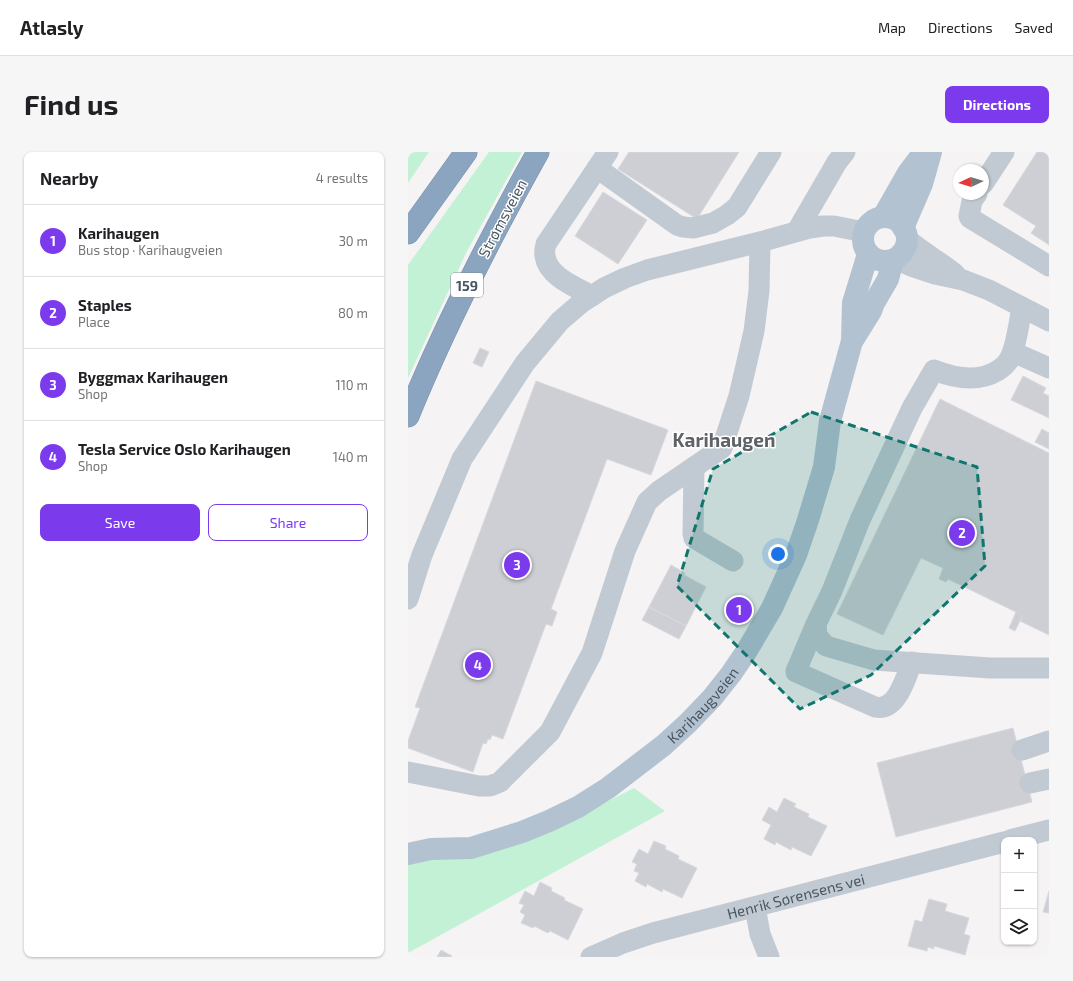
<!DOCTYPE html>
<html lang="en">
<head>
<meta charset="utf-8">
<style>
	:root { --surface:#fff; --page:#f6f6f6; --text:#202124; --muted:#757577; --line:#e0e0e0; --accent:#7c3aed }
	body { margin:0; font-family:"Exo 2",sans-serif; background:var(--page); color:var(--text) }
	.controls { position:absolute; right:12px; bottom:12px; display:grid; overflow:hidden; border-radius:8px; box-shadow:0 1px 3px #0004 }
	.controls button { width:36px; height:36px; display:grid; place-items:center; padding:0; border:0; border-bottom:1px solid var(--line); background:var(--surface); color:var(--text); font:20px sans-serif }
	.compass { position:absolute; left:545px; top:12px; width:36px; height:36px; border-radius:50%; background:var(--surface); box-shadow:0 1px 3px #0004; rotate:266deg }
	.you { position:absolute; left:370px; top:402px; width:14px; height:14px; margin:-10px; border:3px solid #fff; border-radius:50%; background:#1a73e8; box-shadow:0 0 0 6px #1a73e833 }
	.badge { display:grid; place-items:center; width:26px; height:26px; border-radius:50%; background:var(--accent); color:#fff; font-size:13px; font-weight:700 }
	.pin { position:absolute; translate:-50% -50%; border:2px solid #fff; box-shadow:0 1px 4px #0006 }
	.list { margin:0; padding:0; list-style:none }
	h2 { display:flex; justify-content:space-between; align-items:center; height:52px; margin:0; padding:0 16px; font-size:17px }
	h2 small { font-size:13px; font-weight:400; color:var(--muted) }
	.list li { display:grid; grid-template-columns:26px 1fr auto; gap:12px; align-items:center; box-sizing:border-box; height:72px; padding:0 16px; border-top:1px solid var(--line) }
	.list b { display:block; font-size:15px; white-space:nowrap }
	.list p { margin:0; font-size:13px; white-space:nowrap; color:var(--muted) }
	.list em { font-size:13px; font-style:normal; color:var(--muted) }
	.actions { display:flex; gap:8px; padding:12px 16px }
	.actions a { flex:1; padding:9px 0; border:1px solid var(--accent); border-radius:8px; text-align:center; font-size:14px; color:var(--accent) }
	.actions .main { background:var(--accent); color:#fff }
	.icon { flex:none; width:22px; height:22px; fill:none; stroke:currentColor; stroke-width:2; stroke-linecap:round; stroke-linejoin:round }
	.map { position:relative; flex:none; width:641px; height:805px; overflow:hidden; border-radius:8px }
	header { display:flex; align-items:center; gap:24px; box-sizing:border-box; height:56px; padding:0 20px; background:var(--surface); border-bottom:1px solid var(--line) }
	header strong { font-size:19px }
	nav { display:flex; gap:22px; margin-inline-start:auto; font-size:14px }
	.intro { display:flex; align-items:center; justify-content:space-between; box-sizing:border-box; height:96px; padding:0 24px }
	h1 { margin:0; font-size:28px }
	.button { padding:10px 18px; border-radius:8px; background:var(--accent); color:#fff; font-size:14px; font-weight:700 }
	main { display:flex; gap:24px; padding:0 24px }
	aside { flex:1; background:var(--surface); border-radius:8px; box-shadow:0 1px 3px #0004 }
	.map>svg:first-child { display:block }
</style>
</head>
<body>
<header>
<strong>Atlasly</strong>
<nav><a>Map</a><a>Directions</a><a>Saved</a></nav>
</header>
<div class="intro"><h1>Find us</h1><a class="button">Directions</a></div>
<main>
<aside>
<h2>Nearby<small>4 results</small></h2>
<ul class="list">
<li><span class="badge">1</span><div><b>Karihaugen</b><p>Bus stop · Karihaugveien</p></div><em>30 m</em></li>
<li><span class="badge">2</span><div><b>Staples</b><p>Place</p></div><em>80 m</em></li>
<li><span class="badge">3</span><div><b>Byggmax Karihaugen</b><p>Shop</p></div><em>110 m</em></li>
<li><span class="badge">4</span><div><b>Tesla Service Oslo Karihaugen</b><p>Shop</p></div><em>140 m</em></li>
</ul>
<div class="actions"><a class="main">Save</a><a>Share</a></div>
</aside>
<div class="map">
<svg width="641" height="805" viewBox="0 0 641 805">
	<rect width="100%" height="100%" fill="#f5f3f3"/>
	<path fill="#c3f1d5" d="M0,0H21L0,31Z
		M81,0H114L59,99L0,226V113Z
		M226,636L257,659L0,801V710L174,662Z"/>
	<path fill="#cdcfd5" stroke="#d7d9de" d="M221,0H331L289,67L210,17Z
		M629,0H641V93L623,81L628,74L595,53Z
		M195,40L239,68L210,112L167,84Z
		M72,196L81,200L74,215L65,211Z
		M615,224L638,236L635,241L641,244V266L603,248Z
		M128,229L260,278L243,323L199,307L143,457L149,460L144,474L138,472L95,587L84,583L82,588L80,587L78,592L75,591L65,620L0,596V589L12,556L7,555Z
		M532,247L641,301V483L612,469L615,463L607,479L601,476L608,460L540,427L538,430L531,427L535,416L513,406L475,483L429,462Z
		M634,277L641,281V297L627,290Z
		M263,413L277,421L276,423L298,435L278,474L241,455Z
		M241,455L278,474L271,487L234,468Z
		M605,576L624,650L488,685L469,611Z
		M376,646L388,652L386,655L401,662L400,665L419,674L403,704L384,695L383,698L368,690L367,693L356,687L363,673L354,668L361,655L369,660Z
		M246,689L258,694L257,697L271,704L270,707L289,716L274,746L255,737L254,740L239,732L238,735L227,729L231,721L226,719L229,712L224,710L231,697L240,702Z
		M132,730L144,736L143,739L157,746L156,748L175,757L160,788L142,779L140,781L126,774L125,776L113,771L117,763L112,760L116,753L111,751L117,739L126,744Z
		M641,739V761L635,760Z
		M521,747L539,752L537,759L561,766L556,782L562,784L557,803L526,794V797L520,795L519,799L500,794L507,768L514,770Z
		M33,798L44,804L43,805H29Z"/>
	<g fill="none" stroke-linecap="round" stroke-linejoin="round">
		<g stroke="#7690ad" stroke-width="23">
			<path id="highway" d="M0,81L58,0
				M0,264C37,173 82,86 130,0"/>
		</g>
		<g stroke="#c1cad2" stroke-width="21">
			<path d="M189,16L269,73L275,75L285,76L305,71L319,63L329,55L363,0"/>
			<path d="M575,32L596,0"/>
			<path d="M569,42L564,49L561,64L562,66L641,114"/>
			<path d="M389,79L429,10L437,0"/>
			<path d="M499,87C514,100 531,109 547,122"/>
			<path d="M487,107L503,114L527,122L555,128L581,138L641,169"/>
			<path d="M184,144C168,135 140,125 137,104C136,100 137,96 138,92L200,0"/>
			<path d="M614,155C611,170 609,192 602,206C599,212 594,216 589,219C569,231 546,226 526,218L504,256L452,368L424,439L408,472L409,484L418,494L466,508L582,516H641"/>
			<path d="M605,200L641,216"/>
			<path d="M286,315L285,381L286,386L325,409"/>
			<path d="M0,447L14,403L54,307L117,211L152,169L173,151L196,136L217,126L239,118L352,90L402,76L415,74H426L456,80"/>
			<path d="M408,472L388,519V520L467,555C489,560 498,525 504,510"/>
			<path d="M614,598L641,589"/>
			<path d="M0,620L71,634H82L92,630L142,580L184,501L217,399L239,350L251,339L314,296L331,244L346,179L351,139L352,90"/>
			<path d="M622,631L641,627"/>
			<path d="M602,688L641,678"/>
			<path d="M347,755L352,782L361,805"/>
			<path id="s1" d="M183,805L215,791L245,781L596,690"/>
		</g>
		<g stroke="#b3c2d1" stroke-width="22">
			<path d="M475,65L500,21L516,0"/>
			<circle cx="477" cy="87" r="22"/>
			<path d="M495,76L514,32L523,0"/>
			<path d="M445,188L463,159L466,151L480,127L485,108"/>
			<path id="s2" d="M0,702L23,697L63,696L114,680L141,669L170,655L200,636L256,593L280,571L304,546L323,522L338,500L364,456L388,403L400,368L416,315L422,269L444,189L445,151L460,102"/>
		</g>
		<use href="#highway" stroke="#8ba5c1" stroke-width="22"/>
	</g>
	<path fill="#0f766e" fill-opacity="0.2" stroke="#0f766e" stroke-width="3" stroke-dasharray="8 5" stroke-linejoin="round" d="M403,260L569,315L577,414L463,523L392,557L269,434L305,317Z"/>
	<g text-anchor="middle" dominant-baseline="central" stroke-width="3" stroke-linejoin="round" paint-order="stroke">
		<rect fill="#fff" stroke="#808990" stroke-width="1" x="43" y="121" width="32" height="24" rx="3"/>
		<g font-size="14" font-weight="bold" fill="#4a5661">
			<text x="59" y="133">159</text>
		</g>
		<g font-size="15" fill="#4a5661" stroke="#fff">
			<text transform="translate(94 66) rotate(-62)">Strømsveien</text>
			<text stroke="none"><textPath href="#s2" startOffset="340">Karihaugveien</textPath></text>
			<text stroke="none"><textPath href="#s1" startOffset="214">Henrik Sørensens vei</textPath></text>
		</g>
		<g font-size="19" font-weight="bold" fill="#5f6368" stroke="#fff">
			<text x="316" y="287">Karihaugen</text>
		</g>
	</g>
</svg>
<div class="controls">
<button>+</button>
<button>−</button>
<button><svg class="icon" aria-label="layers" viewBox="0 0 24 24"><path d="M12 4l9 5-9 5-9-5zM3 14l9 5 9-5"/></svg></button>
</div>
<svg class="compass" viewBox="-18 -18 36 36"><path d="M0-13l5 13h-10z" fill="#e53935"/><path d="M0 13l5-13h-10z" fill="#757577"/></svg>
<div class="you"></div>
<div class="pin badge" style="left:331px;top:458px">1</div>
<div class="pin badge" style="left:554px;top:381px">2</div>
<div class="pin badge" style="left:109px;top:413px">3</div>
<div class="pin badge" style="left:70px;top:513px">4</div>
</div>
</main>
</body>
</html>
